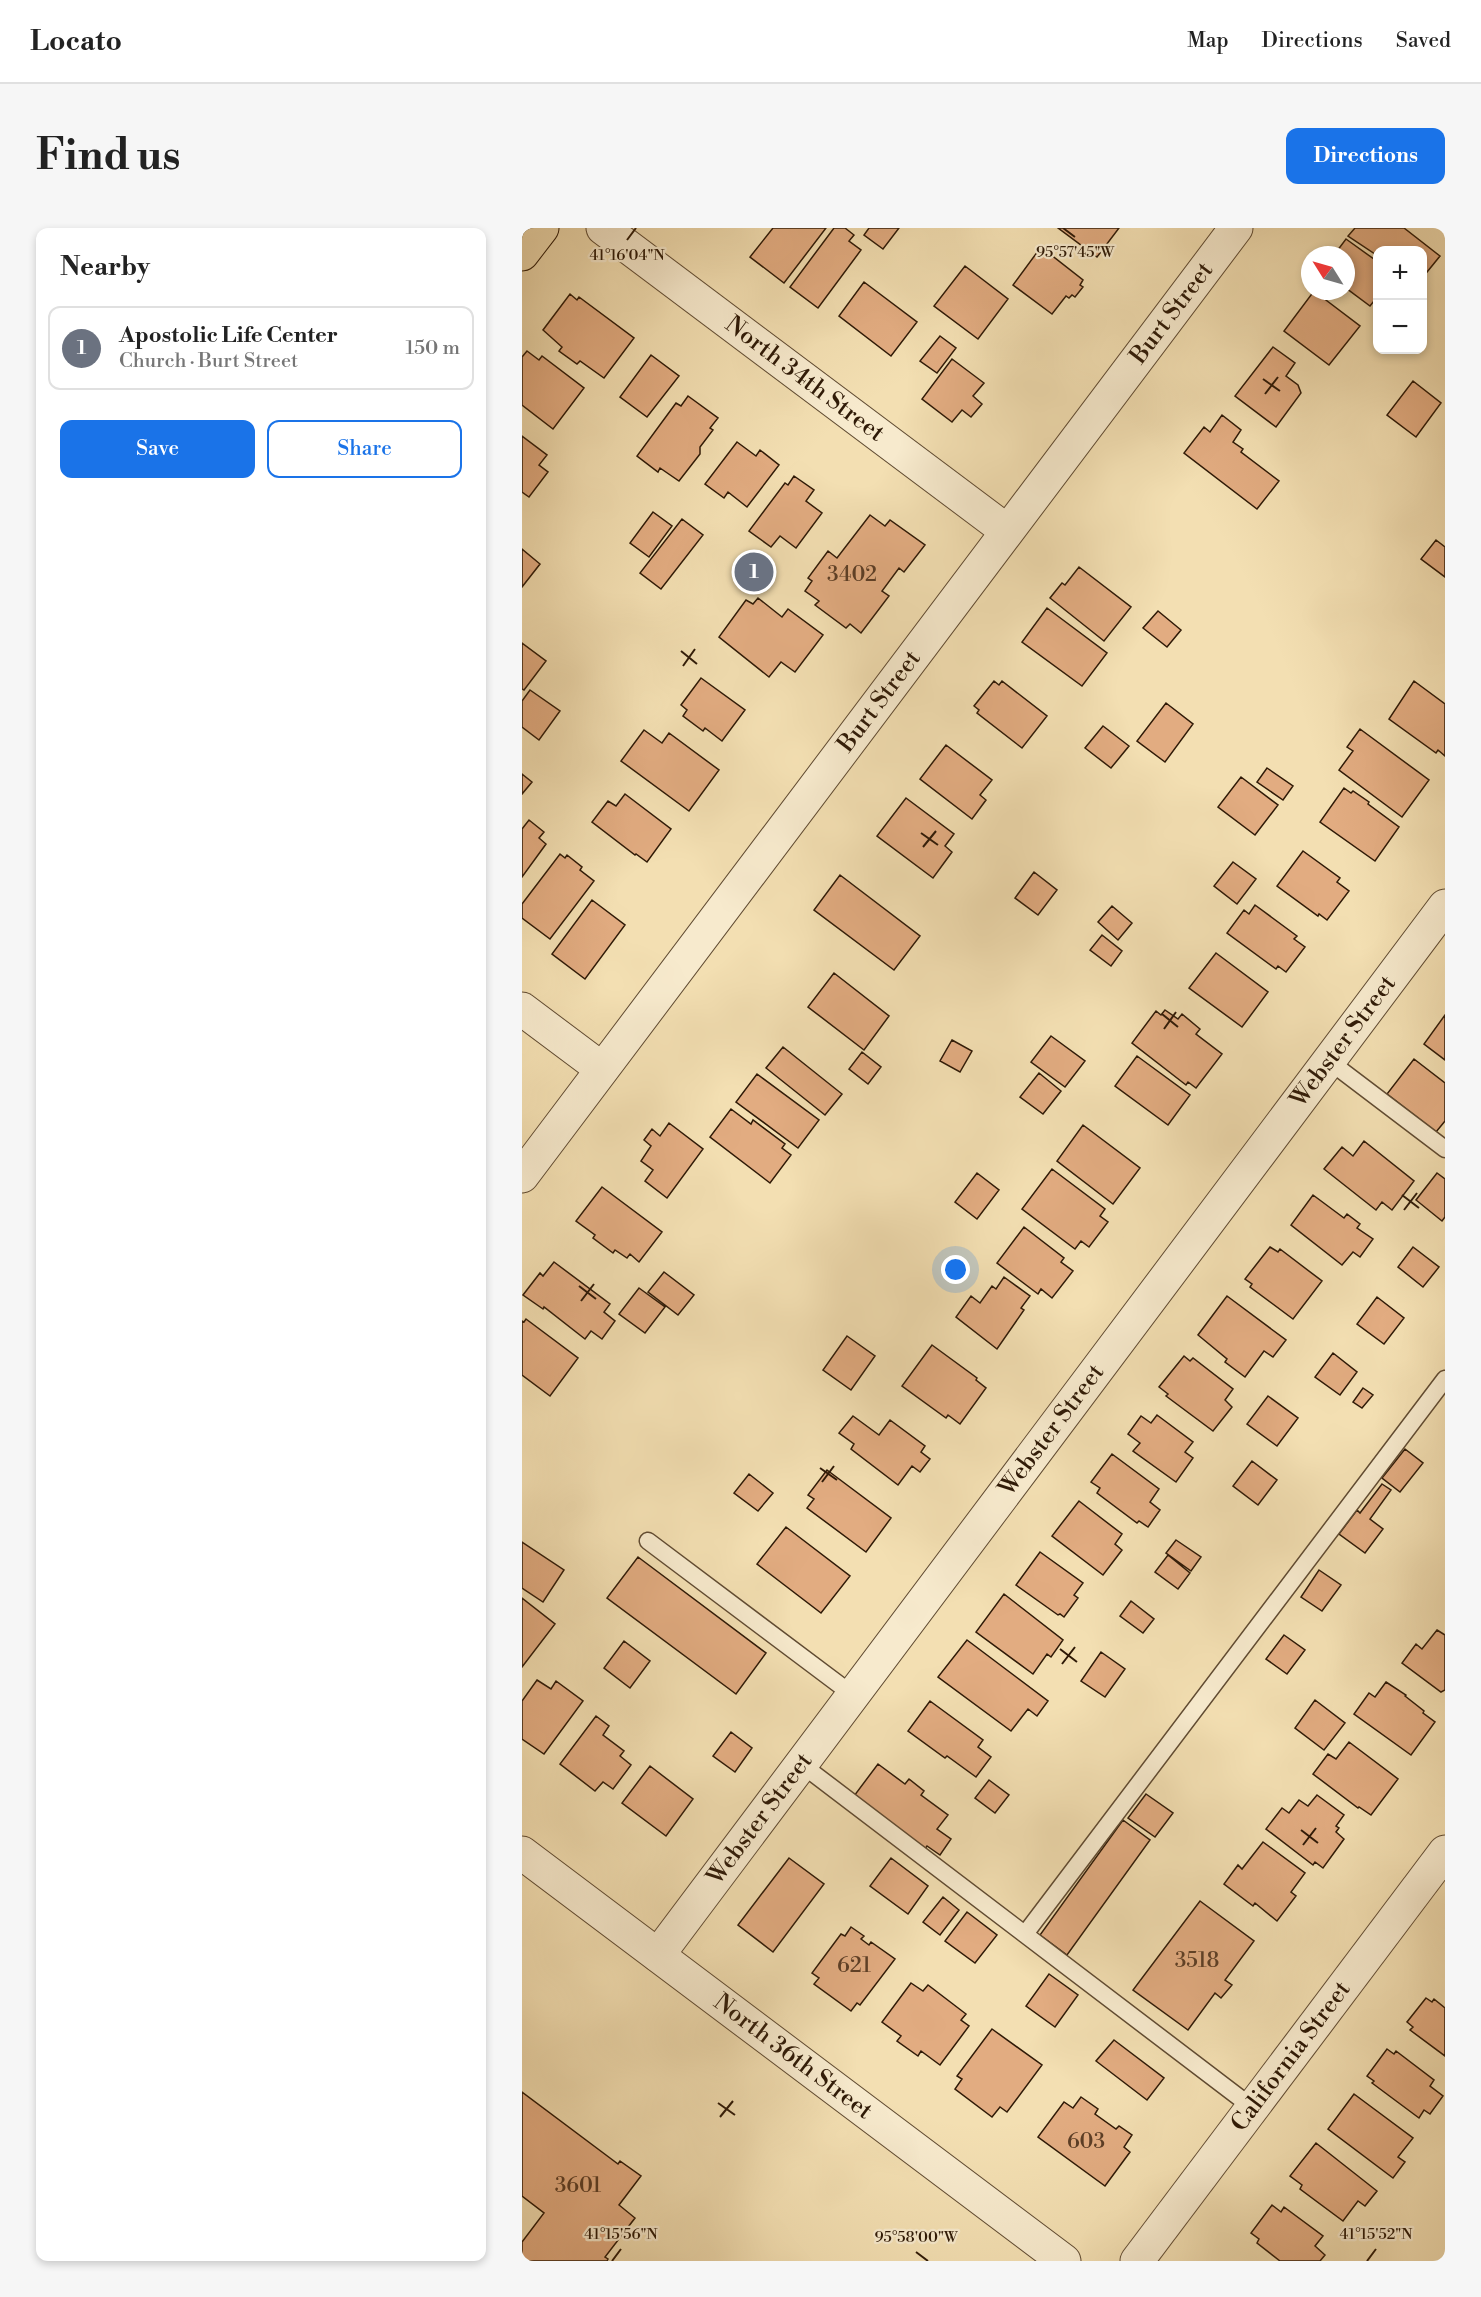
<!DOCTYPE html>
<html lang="en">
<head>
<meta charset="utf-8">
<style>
	:root { --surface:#fff; --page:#f6f6f6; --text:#222; --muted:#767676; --line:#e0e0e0; --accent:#1a73e8 }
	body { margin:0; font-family:"Libre Bodoni",serif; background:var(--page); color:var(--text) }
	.controls { position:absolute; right:18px; top:18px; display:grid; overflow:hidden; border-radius:12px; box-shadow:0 3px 9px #0003 }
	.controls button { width:54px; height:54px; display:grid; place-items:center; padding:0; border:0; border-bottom:2px solid var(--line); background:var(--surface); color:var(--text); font:30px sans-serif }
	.compass { position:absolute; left:779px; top:18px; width:54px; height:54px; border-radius:50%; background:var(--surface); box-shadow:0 3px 9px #0003; rotate:307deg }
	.you { position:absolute; left:434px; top:1042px; width:21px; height:21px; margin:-15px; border:4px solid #fff; border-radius:50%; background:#1a73e8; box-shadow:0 0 0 9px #1a73e833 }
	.badge { display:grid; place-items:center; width:39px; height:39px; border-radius:50%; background:var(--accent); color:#fff; font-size:20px; font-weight:700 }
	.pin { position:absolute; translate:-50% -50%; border:3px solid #fff; box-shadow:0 2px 6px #0006 }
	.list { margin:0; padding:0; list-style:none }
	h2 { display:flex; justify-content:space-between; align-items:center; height:78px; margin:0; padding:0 24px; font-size:26px }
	h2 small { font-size:20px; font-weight:400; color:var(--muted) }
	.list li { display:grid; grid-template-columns:39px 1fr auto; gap:18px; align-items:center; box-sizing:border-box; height:84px; margin:0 12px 12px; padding:0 12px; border:2px solid var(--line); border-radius:12px }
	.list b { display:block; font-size:22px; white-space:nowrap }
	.list p { margin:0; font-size:20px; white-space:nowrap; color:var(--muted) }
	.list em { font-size:20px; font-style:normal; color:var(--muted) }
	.actions { display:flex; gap:12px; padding:18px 24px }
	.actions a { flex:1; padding:14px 0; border:2px solid var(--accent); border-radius:12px; text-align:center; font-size:21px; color:var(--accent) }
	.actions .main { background:var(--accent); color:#fff }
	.map { position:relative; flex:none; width:923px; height:2033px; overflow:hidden; border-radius:12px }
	header { display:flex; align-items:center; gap:36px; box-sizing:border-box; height:84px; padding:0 30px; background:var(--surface); border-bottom:2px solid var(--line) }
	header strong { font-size:28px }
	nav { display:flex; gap:33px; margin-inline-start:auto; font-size:21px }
	.intro { display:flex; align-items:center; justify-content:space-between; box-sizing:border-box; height:144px; padding:0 36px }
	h1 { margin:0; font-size:42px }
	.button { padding:15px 27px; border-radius:12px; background:var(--accent); color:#fff; font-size:21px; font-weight:700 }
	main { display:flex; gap:36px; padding:0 36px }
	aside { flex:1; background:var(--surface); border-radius:12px; box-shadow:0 3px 9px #0003 }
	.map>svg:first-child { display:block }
</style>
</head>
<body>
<header>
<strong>Locato</strong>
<nav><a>Map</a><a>Directions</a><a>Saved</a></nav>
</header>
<div class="intro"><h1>Find us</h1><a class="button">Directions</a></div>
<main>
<aside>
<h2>Nearby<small></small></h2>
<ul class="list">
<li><span class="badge" style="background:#6b7280">1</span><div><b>Apostolic Life Center</b><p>Church · Burt Street</p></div><em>150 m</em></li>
</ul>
<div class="actions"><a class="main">Save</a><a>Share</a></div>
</aside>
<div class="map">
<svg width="923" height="2033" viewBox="0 0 923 2033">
	<rect width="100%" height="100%" fill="#f3dfb2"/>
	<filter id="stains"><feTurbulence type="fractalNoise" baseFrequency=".00333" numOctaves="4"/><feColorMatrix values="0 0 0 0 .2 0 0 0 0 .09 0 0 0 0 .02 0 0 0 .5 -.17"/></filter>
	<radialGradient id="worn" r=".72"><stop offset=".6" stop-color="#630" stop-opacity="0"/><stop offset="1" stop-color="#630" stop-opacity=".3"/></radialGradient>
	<path fill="#e2ac81" stroke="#2f1a07" stroke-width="1.5" d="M251,0H304L262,55L228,29Z
		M312,0H323L332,7L327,13L339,22L296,80L268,59Z
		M347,0H377L361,21L342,7Z
		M536,0H597L575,29Z
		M833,0H882L918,28L901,49L900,22H856V28L826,8Z
		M824,11L856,34V68L848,78L824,60V27H812Z
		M519,19L561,52L558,57L561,59L553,69L550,67L547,70L544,68L530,86L491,57Z
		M443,38L486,71L456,111L412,78Z
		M342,54L395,94L369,128L317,88Z
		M792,63L838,98L807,137L762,103Z
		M48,66L55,72L57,69L112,110L82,150L58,133L55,136L37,123L40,119L21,102Z
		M418,108L434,120L415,145L398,133Z
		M751,119L773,135L764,148L776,157L779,165L754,199L713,168Z
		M5,123L17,132L20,128L62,160L31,201L0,177V129Z
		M129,127L157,148L125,189L98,169Z
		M430,131L462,155L451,168L460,176L449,189L440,182L430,194L400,171Z
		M891,153L919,175L894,209L865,187Z
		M166,168L196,190L188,200L191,202L178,219V226L157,253L138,240L136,244L115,228L154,175L159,178Z
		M700,187L719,202L711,214L721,221L719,224L757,253L735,281L662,225L682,199L688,204Z
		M0,208L25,227L17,237L26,244L7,269L0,264Z
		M215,214L234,228L238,222L257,237L225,279L206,264L202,270L183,256Z
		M272,248L292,262L284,273L300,285L274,320L258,308L249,319L227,303L263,255L266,257Z
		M131,284L150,298L127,329L108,315Z
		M348,287L363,298L368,292L403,317L382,344L377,340L360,363L367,368L339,405L328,396L324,400L293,377L297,373L283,363L290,353L286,350L306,323L315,330Z
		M160,291L181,307L139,361L118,345Z
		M914,312L923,319V349L899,331Z
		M0,321L18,336L0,359Z
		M557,339L609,379L582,413L528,370L540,355L543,357Z
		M236,370L260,389L266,381L301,407L273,444L259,434L247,449L197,409L224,372L231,376Z
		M525,380L585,425L560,458L500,414Z
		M636,383L659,402L645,419L621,400Z
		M0,415L24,433L2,462L0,461Z
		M179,450L223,482L200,513L183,500L181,503L161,488L165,482L159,477Z
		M472,453L477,457L480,453L525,488L500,520L455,485L457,482L452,478Z
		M892,453L923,476V528L916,522L914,525L867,491Z
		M8,462L38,483L17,512L0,499V473Z
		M644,475L671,496L643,534L615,513Z
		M581,498L607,518L589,540L563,520Z
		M838,501L907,552L880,589L817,542L831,523L825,519Z
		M122,502L140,515L147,505L197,542L167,583L99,533Z
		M424,517L470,552L458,567L464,572L450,591L398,551Z
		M745,540L771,558L761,572L735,554Z
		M0,546L10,554L0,566Z
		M719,549L756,577L733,607L696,579Z
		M822,560L829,565L831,563L847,574L846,576L877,599L853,633L798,594Z
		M103,566L149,601L125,634L114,626L113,627L70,594L86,573L94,578Z
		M384,570L432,606L423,618L430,624L411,650L355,608Z
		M7,592L22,604L17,610L24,616L0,649V601Z
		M781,623L818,650L815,654L827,663L805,692L797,686L796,688L755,658Z
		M38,626L43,630L45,627L60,639L58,642L72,653L28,711L0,690V676Z
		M711,634L734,651L715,676L692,658Z
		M512,644L535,662L516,687L493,670Z
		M318,647L398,708L372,742L292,682Z
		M70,672L103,697L63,751L30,726Z
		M733,677L775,708L772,711L783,719L764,744L756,738L754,741L705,705L722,682L727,686Z
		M590,678L610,695L596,712L576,694Z
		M580,707L600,723L589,738L568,722Z
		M694,725L746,764L720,799L667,760Z
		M312,745L367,788L342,822L286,779Z
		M643,782L656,791L660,786L678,801L674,806L700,826L674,860L666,854L664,857L610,815L634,783L639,787Z
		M923,787V832L902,816Z
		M529,808L563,833L543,859L509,834Z
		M430,812L450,823L438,844L418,833Z
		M261,819L320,866L303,887L244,840Z
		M340,824L359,839L346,856L327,841Z
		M615,828L668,867L646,897L593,858Z
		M892,831L923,855V893L914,904L865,866Z
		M517,845L539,863L521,886L498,869Z
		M235,846L297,892L276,920L214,874Z
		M209,881L229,896L231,892L263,916L260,920L269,927L248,955L188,909Z
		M147,895L181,921L145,970L123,953L131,942L119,933L129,918L122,912L130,901L138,908Z
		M561,897L618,940L591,976L535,933Z
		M842,913L892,953L870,982L860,974L854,982L802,941L820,919L831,928Z
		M530,941L583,981L578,988L586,994L567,1019L559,1013L553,1021L500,981Z
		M455,945L477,962L455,991L433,974Z
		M915,945L923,951V989L920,993L894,972Z
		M80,959L140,1004L117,1034L108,1026L105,1030L93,1022L91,1025L71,1010L73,1007L54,993Z
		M791,967L822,990L825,986L838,996L835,1000L851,1011L838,1029L831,1024L820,1037L769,997Z
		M502,999L542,1030L539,1034L551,1043L530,1070L519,1061L516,1066L475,1035Z
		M748,1019L756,1024L758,1021L800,1053L771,1091L728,1059L730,1056L723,1051Z
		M891,1019L917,1039L901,1059L876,1039Z
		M32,1034L88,1076L82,1084L93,1093L80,1111L69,1103L63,1111L22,1079L21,1081L1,1067L18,1045L21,1048Z
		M142,1044L172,1067L156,1087L126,1064Z
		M482,1049L508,1068L499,1080L502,1082L475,1121L434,1089L449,1068L458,1075L470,1058L474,1061Z
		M117,1060L143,1079L123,1105L97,1086Z
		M705,1068L764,1112L751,1129L742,1123L723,1149L703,1134L705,1131L676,1107Z
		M855,1069L882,1090L862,1116L835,1096Z
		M4,1091L56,1130L28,1168L0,1147V1093L2,1094Z
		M325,1108L353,1128L329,1162L301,1142Z
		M410,1117L455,1150L454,1152L464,1160L438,1196L426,1187L424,1190L380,1158Z
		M811,1125L835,1144L818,1167L793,1149Z
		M662,1128L668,1133L671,1130L711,1161L703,1172L710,1179L691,1203L644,1168L646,1166L637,1159Z
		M841,1160L851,1167L840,1180L831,1174Z
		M746,1168L776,1190L755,1218L725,1196Z
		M635,1187L671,1214L663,1224L671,1230L654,1254L611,1223L618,1215L606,1206L619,1188L629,1195Z
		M331,1188L357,1207L368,1192L403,1218L399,1224L408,1231L398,1244L390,1238L376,1257L329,1221L332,1216L317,1205Z
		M883,1221L901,1235L878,1264L860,1250Z
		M590,1226L637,1261L628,1274L638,1282L626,1299L617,1293L615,1295L575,1265L578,1260L569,1254Z
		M730,1233L755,1252L736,1277L711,1258Z
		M305,1242L369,1290L344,1324L285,1280L292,1271L286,1267Z
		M227,1246L251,1265L236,1283L212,1265Z
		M860,1256L869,1262L848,1291L861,1301L843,1325L817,1306L835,1282L838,1285Z
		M557,1273L600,1306L593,1316L600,1322L581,1347L530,1308Z
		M264,1299L328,1348L299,1385L235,1336Z
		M654,1312L679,1329L669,1343L644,1325Z
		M0,1314L42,1342L21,1374L0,1360Z
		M518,1324L561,1355L552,1367L556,1370L542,1389L538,1386L536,1387L494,1357Z
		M646,1327L668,1345L656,1361L633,1344Z
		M116,1329L244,1425L214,1466L85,1370Z
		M797,1342L819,1357L800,1383L779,1369Z
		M482,1366L541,1412L529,1429L525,1426L511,1446L454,1404Z
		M0,1370L33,1396L0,1439Z
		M609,1373L632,1391L621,1405L598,1388Z
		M915,1402L923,1407V1462L919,1464L880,1435L894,1416L900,1421Z
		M762,1407L783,1422L765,1446L744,1431Z
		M445,1412L526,1473L515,1488L506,1481L489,1503L416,1449Z
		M102,1413L128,1433L108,1460L82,1440Z
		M579,1424L603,1441L583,1469L559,1453Z
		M15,1452L29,1461L34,1453L61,1473L22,1526L0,1511V1473Z
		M864,1454L884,1467L883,1468L902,1483L901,1485L913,1494L889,1527L832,1486L847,1465L853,1469Z
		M793,1472L823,1495L802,1522L773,1500Z
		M408,1473L461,1512L456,1519L469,1529L454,1549L425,1528L423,1530L386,1503Z
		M74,1488L87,1498L81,1507L102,1523L98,1528L109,1537L91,1561L81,1554L73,1563L38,1536Z
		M209,1504L230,1520L213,1544L191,1528Z
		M827,1514L876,1551L849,1587L837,1579L836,1580L791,1546L806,1526L814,1531Z
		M356,1536L383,1556L387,1551L402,1563L399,1567L426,1587L415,1601L429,1611L418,1627L405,1618L403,1621L332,1568Z
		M128,1538L171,1571L144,1608L100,1575Z
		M467,1552L487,1567L473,1585L453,1570Z
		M624,1566L651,1585L633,1609L606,1590Z
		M795,1567L822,1587L814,1598L817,1600L814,1604L822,1611L801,1640L793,1634L791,1637L744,1601L760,1580L767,1585L777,1572L786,1578Z
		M601,1592L628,1612L545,1727L518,1707Z
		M741,1614L783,1645L769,1664L774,1668L755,1693L733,1675L731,1678L702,1656L716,1637L720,1641Z
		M267,1630L302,1656L251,1724L216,1697Z
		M369,1630L406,1658L386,1686L348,1658Z
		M421,1669L437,1682L418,1707L401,1694Z
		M678,1673L732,1713L703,1752L710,1757L699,1770L693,1765L666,1802L611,1762Z
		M445,1684L475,1707L453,1735L423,1713Z
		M329,1699L342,1708L339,1711L347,1717L349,1714L373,1731L338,1777L335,1775L329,1783L292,1756L297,1750L290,1745L319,1706L323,1708Z
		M527,1746L556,1767L533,1799L504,1778Z
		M389,1755L401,1763L406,1757L444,1786L439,1792L447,1798L418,1837L399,1823L396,1828L375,1813L379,1808L360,1794Z
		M904,1770L910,1774L912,1771L923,1780V1828L888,1802L891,1799L885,1794Z
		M470,1801L520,1837L485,1884L478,1879L470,1889L433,1861L440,1851L435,1848Z
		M592,1812L642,1850L625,1872L574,1833Z
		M865,1821L872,1826L874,1823L912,1852L908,1858L921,1868L908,1886L902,1882L897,1890L850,1855L852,1853L845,1848Z
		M0,1864L96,1936L98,1933L119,1948L97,1977L113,1990L83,2029L86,2031L85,2033H0V2014L22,1985L0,1968Z
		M832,1866L891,1910L876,1929L883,1934L871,1950L806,1901Z
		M559,1869L576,1881L573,1886L594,1901L597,1898L610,1907L602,1919L608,1924L583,1958L516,1909L542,1874L551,1880Z
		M794,1915L855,1963L843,1978L836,1973L821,1993L778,1961L780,1957L768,1948Z
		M750,1977L759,1984L762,1979L801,2008L793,2018L803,2027L798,2033H758L735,2015L737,2011L729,2005Z"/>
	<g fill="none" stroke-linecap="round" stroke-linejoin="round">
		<g stroke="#604b32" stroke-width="19">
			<path id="service" d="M807,833L923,921
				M126,1313L331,1467
				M279,1536L731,1880
				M503,1706L923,1151"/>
		</g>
		<g stroke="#604b32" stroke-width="35">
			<g id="minor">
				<path id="s1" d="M81,0L485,303"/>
				<path d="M0,781L80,841"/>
				<path id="s2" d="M0,948L714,0"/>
				<path id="s3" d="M0,1625L542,2033"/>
				<path id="s4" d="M136,1727L923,678"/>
			</g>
		</g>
		<g stroke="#604b32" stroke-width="35">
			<g id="tertiary">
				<path id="s5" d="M615,2033L923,1624"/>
			</g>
		</g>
		<g stroke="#2f1a07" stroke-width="35">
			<path id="primary" d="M0,26L20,0"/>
		</g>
		<use href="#service" stroke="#f7eacd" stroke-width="16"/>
		<use href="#minor" stroke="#f7eacd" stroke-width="33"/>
		<use href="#tertiary" stroke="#f7eacd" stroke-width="33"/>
		<use href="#primary" stroke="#f3dfb2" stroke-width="33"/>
	</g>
	<path fill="none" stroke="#2f1a07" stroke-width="2" d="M541,0L553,9M105,12L114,0M741,151L758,163M743,166L756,149M159,423L175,436M161,438L173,421M399,605L416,617M401,619L414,603M640,786L656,799M642,801L654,784M880,967L897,980M882,982L895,965M57,1058L74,1071M59,1073L72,1056M298,1240L315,1252M300,1254L312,1238M538,1421L555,1434M540,1436L553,1419M779,1602L796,1615M781,1617L794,1600M196,1875L213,1887M198,1889L211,1873M394,2024L406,2033M90,2033L99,2021M845,2033L854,2021"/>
	<g text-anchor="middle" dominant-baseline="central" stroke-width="4.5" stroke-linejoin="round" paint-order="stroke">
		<g font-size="21" fill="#5c3e26">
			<text x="330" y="347">3402</text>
			<text x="675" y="1733">3518</text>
			<text x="332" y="1738">621</text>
			<text x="564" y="1914">603</text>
			<text x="56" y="1958">3601</text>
		</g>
		<g font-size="24" fill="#2f1a07" stroke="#f7eacd">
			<text stroke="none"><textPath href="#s2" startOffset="1080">Burt Street</textPath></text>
			<text stroke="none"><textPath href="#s1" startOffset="252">North 34th Street</textPath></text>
			<text stroke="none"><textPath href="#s2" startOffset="594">Burt Street</textPath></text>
			<text stroke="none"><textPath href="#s4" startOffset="1142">Webster Street</textPath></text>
			<text stroke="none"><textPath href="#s4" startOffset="656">Webster Street</textPath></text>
			<text stroke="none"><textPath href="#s4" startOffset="170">Webster Street</textPath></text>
			<text stroke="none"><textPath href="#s3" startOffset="339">North 36th Street</textPath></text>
			<text stroke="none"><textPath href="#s5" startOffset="256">California Street</textPath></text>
		</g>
	</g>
	<g font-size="15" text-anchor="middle" fill="#2f1a07" stroke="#f7eacd" stroke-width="4.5" stroke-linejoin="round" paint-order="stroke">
		<text x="553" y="29">95°57'45"W</text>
		<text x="105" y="32">41°16'04"N</text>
		<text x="99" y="2011">41°15'56"N</text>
		<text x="854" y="2011">41°15'52"N</text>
		<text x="394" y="2014">95°58'00"W</text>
	</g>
	<rect width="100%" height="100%" filter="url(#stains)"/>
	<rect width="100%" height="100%" fill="url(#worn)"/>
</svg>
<div class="controls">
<button>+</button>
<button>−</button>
</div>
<svg class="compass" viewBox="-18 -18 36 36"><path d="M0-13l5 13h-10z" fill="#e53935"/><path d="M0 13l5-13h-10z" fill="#767676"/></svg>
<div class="you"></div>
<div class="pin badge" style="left:232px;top:344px;background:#6b7280">1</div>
</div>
</main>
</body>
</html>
